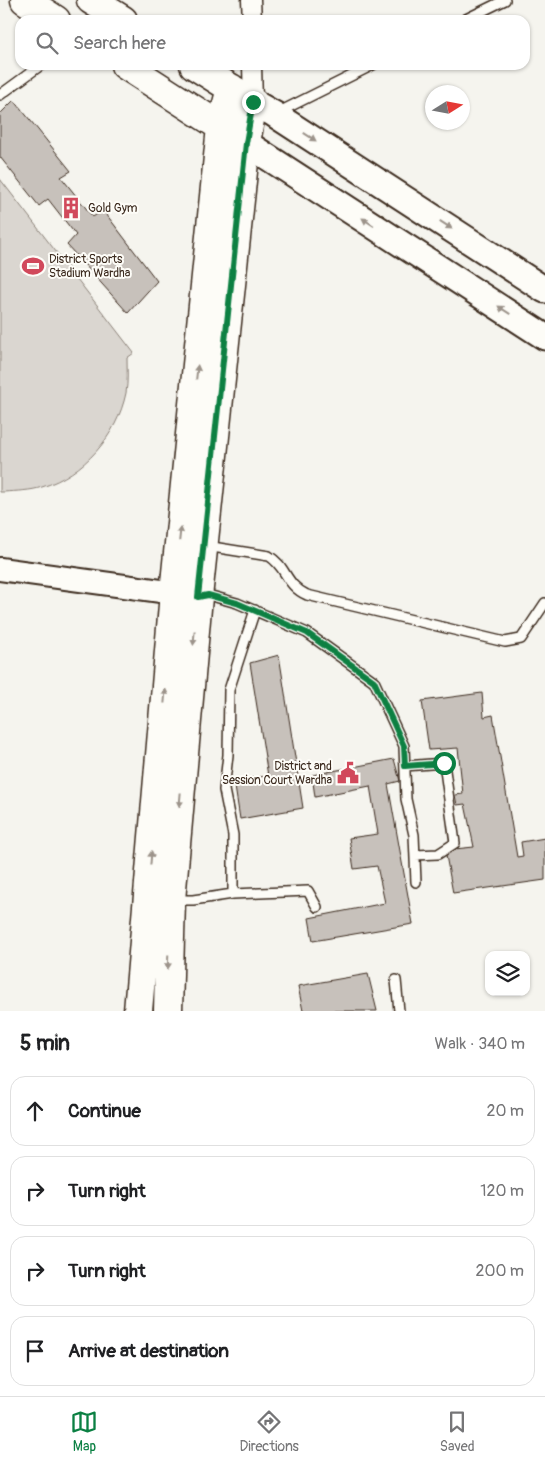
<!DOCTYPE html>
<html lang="en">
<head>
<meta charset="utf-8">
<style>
	:root { --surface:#fff; --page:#f2f2f2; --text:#202124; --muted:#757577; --line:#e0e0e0; --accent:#0b8043 }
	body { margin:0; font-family:Pangolin,sans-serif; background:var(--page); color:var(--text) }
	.controls { position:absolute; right:15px; bottom:15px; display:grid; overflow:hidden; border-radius:10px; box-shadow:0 1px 4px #0004 }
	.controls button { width:45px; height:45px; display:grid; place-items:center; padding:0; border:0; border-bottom:1px solid var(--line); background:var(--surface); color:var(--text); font:25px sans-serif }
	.compass { position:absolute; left:425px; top:85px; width:45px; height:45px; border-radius:50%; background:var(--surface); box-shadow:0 1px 4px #0004; rotate:79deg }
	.stop { position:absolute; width:15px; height:15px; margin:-11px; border:4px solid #0b8043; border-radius:50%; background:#fff }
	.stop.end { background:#0b8043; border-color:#fff; box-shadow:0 1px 5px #0008 }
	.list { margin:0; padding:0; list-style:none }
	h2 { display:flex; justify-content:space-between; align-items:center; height:65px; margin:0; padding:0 20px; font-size:21px }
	h2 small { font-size:16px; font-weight:400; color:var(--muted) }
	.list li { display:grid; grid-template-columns:32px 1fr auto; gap:15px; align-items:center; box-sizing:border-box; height:70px; margin:0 10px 10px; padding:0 10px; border:1px solid var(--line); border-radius:15px }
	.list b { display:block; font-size:19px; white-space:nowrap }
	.list em { font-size:16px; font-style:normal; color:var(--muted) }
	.icon { flex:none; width:28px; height:28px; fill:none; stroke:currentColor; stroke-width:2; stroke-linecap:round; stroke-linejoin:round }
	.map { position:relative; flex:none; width:545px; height:1011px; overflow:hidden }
	.search { position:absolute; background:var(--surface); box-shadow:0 1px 4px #0004; left:15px; right:15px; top:15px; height:55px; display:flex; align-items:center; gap:12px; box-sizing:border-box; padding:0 18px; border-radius:15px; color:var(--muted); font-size:19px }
	.sheet { height:385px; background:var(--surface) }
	nav { display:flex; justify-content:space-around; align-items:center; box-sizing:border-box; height:70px; border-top:1px solid var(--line); background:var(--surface); font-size:14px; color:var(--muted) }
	nav a { display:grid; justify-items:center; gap:2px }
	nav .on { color:var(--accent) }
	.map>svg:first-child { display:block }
</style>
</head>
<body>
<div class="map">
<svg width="545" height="1011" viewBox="0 0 545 1011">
	<rect width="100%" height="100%" fill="#f5f4ee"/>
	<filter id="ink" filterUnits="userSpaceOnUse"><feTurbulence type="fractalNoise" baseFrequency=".02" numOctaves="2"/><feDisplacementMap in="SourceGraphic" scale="10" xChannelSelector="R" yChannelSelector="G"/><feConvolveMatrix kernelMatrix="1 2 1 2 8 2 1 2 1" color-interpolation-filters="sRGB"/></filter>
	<g filter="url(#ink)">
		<path fill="#dad6d0" stroke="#8a8077" d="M0,179L134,353L127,358C127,370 128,382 126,393C117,436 84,474 42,487C31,491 16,491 4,492H0Z"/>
		<path fill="#c7c1bb" stroke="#3b2a1e" d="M14,100L71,171L61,177L93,217L103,210L157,281L128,313L67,245L76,235L48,199L39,206L0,157V114Z
			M279,655L303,808L240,819L234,780L268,776L250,663Z
			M482,693L484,717L493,715L517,857L523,856L521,842L545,838V880L453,893L445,850L474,847L465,804L457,805L455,795L463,794L458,748L429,750L422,701Z
			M394,759L400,781L388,784L413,924L313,941L309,918L385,903L377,866L354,869L349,838L378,834L370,786L315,797L312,775Z
			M368,974L377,1011H303L298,986Z"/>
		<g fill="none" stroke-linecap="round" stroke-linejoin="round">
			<g stroke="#3b2a1e" stroke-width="12">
				<path id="service" d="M464,20L505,0
					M0,95L41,65
					M277,113L373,65
					M206,546L269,556C287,567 285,585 307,595L505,642L521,639L545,603
					M200,596L208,595L237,603L307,633L374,681L404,746L406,799L414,835L416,882
					M405,766L444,763L455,843L438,854L415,855
					M233,894L308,891L317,907
					M174,900H193L233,894V835L224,790L228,755L229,690L255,610
					M396,980L399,1011"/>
			</g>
			<g stroke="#3b2a1e" stroke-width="21">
				<path id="minor" d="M251,0L252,20
					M252,65L253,102"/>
			</g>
			<g stroke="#3b2a1e" stroke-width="26">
				<path id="tertiary" d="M0,569L190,595"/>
			</g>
			<g stroke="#3b2a1e" stroke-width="29">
				<path id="secondary" d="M253,102L274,114L545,290
					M246,143L545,337"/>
			</g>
			<g stroke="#3b2a1e" stroke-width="31">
				<path id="primary" d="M25,0L56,20
					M91,0L123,20
					M125,65L235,136
					M138,1011L174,593L221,127L231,88
					M168,1011L171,900L198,597L246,143L253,102L194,65"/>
			</g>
			<use href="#service" stroke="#fdfcf7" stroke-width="9"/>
			<use href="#minor" stroke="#fdfcf7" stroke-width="18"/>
			<use href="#tertiary" stroke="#fdfcf7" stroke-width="22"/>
			<use href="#secondary" stroke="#fdfcf7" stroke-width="25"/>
			<use href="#primary" stroke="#fdfcf7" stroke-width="28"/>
		</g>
		<defs><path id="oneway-solid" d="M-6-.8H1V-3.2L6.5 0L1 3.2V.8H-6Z" transform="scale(1.25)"/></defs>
		<g fill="#9c938a">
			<use href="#oneway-solid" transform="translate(310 137) rotate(33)"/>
			<use href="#oneway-solid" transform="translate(368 222) rotate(-147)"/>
			<use href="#oneway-solid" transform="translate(446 225) rotate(33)"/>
			<use href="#oneway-solid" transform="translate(504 310) rotate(-147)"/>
			<use href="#oneway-solid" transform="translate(197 372) rotate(-84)"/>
			<use href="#oneway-solid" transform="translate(180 534) rotate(-84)"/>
			<use href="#oneway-solid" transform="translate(194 638) rotate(95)"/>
			<use href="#oneway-solid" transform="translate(165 696) rotate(-85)"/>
			<use href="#oneway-solid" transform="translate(180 800) rotate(95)"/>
			<use href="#oneway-solid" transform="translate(151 858) rotate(-85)"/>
			<use href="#oneway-solid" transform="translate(168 962) rotate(92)"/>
		</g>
	</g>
	<g fill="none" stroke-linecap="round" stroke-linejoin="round" filter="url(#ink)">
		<path stroke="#0b8043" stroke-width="6" d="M253,102L246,143L198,597L208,595L237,603L307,633L374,681L404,746L405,766L444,763"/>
	</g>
	<defs>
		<g id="building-bare" transform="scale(1.725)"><path d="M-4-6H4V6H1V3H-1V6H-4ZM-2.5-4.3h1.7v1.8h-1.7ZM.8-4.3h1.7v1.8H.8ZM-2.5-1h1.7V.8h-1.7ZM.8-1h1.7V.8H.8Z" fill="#d1495b" stroke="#fdfcf7" stroke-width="2.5" paint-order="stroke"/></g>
		<g id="stadium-bare" transform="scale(1.725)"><path d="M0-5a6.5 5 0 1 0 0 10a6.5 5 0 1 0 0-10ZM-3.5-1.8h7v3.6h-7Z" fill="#d1495b" stroke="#fdfcf7" stroke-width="2.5" paint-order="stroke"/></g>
		<g id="civic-bare" transform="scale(1.725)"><path d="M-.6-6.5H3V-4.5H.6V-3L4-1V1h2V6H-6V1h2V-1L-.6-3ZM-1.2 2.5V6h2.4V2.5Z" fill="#d1495b" stroke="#fdfcf7" stroke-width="2.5" paint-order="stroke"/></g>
	</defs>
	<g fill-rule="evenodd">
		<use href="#building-bare" x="71" y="208"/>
		<use href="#stadium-bare" x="33" y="266"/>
		<use href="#civic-bare" x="348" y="773"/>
	</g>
	<g text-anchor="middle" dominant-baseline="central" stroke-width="4" stroke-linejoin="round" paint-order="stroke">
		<g font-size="12" fill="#3b2a1e" stroke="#fdfcf7" text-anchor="start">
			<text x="88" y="208">Gold Gym</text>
			<text x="49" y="259">District Sports<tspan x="49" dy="14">Stadium Wardha</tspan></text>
			<text x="332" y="766" text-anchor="end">District and<tspan x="332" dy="14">Session Court Wardha</tspan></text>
		</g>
	</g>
</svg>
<div class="controls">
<button><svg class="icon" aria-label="layers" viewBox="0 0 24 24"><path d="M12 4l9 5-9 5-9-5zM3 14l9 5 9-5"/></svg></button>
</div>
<svg class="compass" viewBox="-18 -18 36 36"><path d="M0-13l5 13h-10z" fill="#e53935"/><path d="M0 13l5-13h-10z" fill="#757577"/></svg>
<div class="stop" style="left:444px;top:763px"></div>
<div class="stop end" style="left:253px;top:102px"></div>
<div class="search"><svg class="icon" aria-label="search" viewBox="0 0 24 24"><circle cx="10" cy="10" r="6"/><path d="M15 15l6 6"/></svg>Search here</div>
</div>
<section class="sheet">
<h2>5 min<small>Walk · 340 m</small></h2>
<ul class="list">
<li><svg class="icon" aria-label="ahead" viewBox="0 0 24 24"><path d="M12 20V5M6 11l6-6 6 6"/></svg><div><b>Continue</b></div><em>20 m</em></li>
<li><svg class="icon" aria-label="right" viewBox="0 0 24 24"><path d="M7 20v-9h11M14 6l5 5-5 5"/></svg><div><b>Turn right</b></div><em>120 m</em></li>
<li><svg class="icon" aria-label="right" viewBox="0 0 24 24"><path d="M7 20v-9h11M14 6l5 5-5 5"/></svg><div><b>Turn right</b></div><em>200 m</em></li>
<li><svg class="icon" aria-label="arrive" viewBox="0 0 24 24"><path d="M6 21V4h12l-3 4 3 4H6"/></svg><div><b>Arrive at destination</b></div></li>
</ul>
</section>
<nav>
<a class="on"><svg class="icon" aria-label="map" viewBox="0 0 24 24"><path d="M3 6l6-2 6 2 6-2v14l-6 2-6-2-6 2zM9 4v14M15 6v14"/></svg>Map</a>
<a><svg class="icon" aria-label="directions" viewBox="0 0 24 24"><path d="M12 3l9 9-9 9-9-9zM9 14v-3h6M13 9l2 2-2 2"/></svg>Directions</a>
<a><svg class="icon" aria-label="saved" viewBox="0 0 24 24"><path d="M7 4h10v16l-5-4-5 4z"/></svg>Saved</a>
</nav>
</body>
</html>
